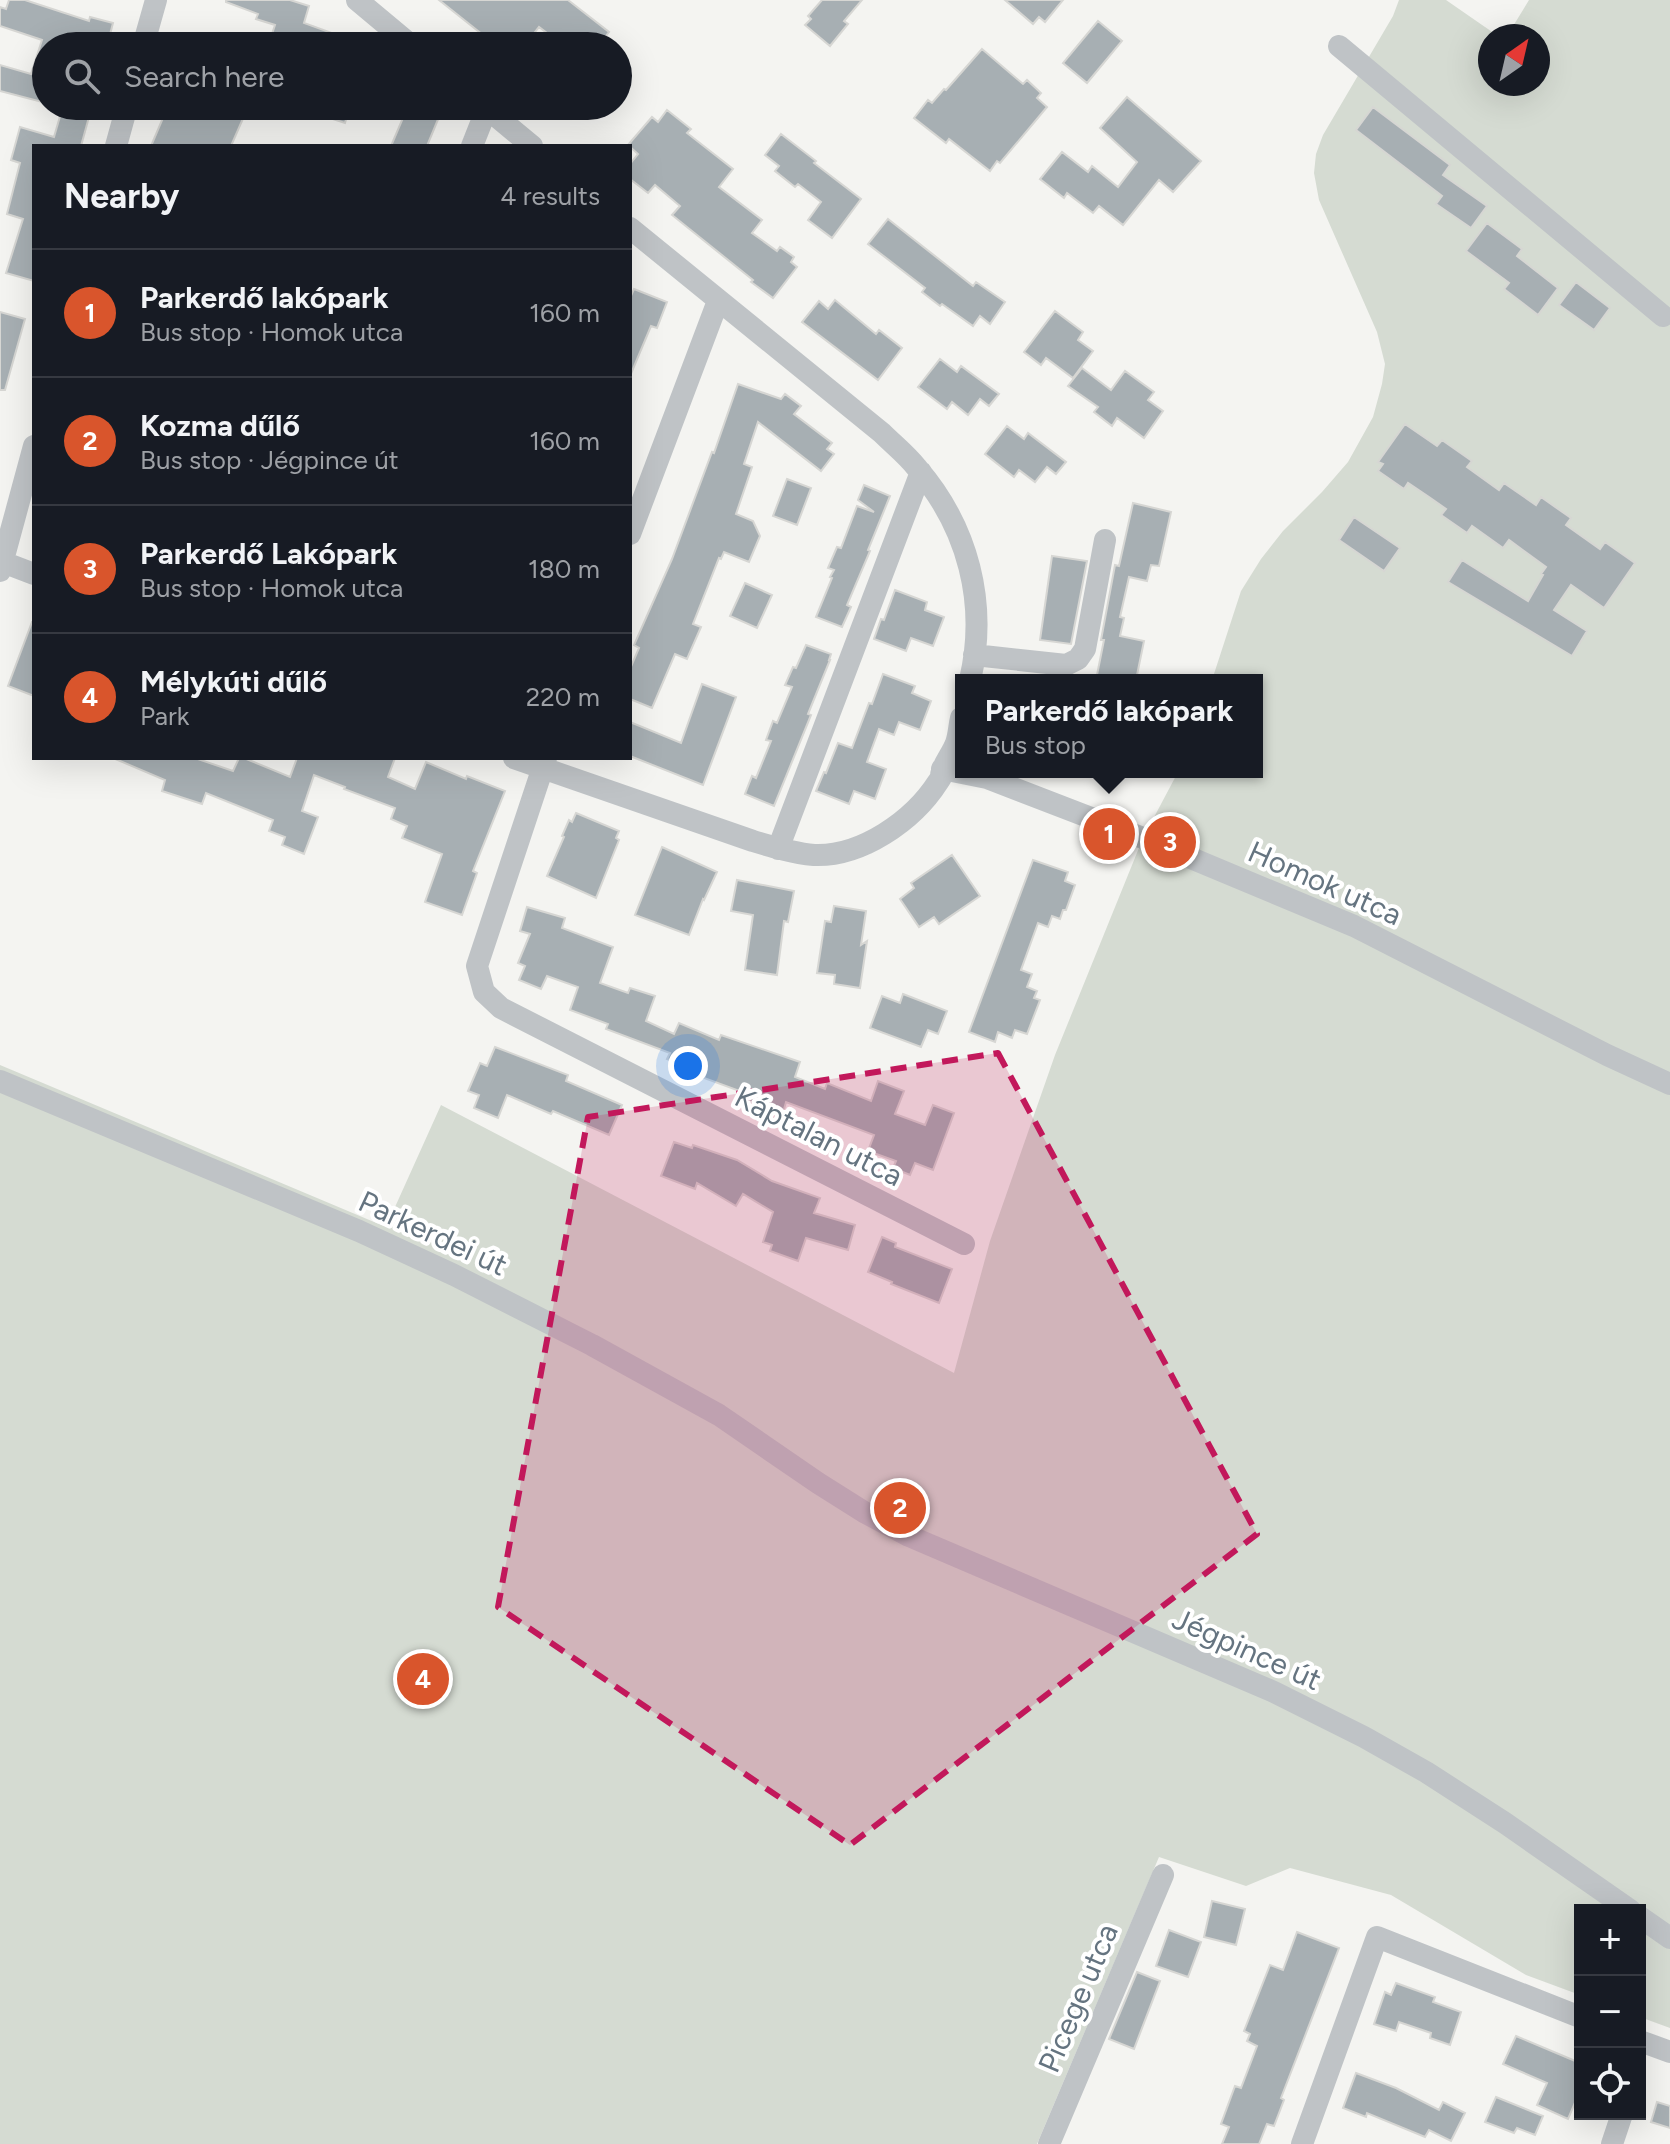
<!DOCTYPE html>
<html lang="en">
<head>
<meta charset="utf-8">
<style>
	:root { --surface:#171b24; --page:#242831; --text:#f1f3f6; --muted:#9ea1a6; --line:#363941; --accent:#d9552c }
	body { margin:0; font-family:Figtree,sans-serif; background:var(--page); color:var(--text) }
	.controls { position:absolute; right:24px; bottom:24px; display:grid; overflow:hidden; border-radius:0px; box-shadow:0 8px 32px #0002 }
	.controls button { width:72px; height:72px; display:grid; place-items:center; padding:0; border:0; border-bottom:2px solid var(--line); background:var(--surface); color:var(--text); font:40px sans-serif }
	.compass { position:absolute; left:1478px; top:24px; width:72px; height:72px; border-radius:50%; background:var(--surface); box-shadow:0 8px 32px #0002; rotate:34deg }
	.you { position:absolute; left:688px; top:1066px; width:28px; height:28px; margin:-20px; border:6px solid #fff; border-radius:50%; background:#1a73e8; box-shadow:0 0 0 12px #1a73e833 }
	.badge { display:grid; place-items:center; width:52px; height:52px; border-radius:50%; background:var(--accent); color:#fff; font-size:26px; font-weight:700 }
	.pin { position:absolute; translate:-50% -50%; border:4px solid #fff; box-shadow:0 2px 8px #0006 }
	.popup { position:absolute; left:955px; top:674px; width:308px; height:104px; box-sizing:border-box; display:grid; place-content:center; border-radius:0px; background:var(--surface); filter:drop-shadow(0 2px 6px #0005); font-size:26px; white-space:nowrap; color:var(--muted) }
	.popup b { font-size:30px; color:var(--text) }
	.popup::after { content:''; position:absolute; left:50%; top:100%; margin-left:-16px; border:16px solid transparent; border-top-color:var(--surface) }
	.list { margin:0; padding:0; list-style:none }
	h2 { display:flex; justify-content:space-between; align-items:center; height:104px; margin:0; padding:0 32px; font-size:34px }
	h2 small { font-size:26px; font-weight:400; color:var(--muted) }
	.list li { display:grid; grid-template-columns:52px 1fr auto; gap:24px; align-items:center; box-sizing:border-box; height:128px; padding:0 32px; border-top:2px solid var(--line) }
	.list b { display:block; font-size:30px; white-space:nowrap }
	.list p { margin:0; font-size:26px; white-space:nowrap; color:var(--muted) }
	.list em { font-size:26px; font-style:normal; color:var(--muted) }
	.icon { flex:none; width:44px; height:44px; fill:none; stroke:currentColor; stroke-width:2; stroke-linecap:round; stroke-linejoin:round }
	.map { position:relative; flex:none; width:1670px; height:2144px; overflow:hidden }
	.search { position:absolute; background:var(--surface); box-shadow:0 8px 32px #0002; left:32px; top:32px; width:600px; height:88px; display:flex; align-items:center; gap:20px; box-sizing:border-box; padding:0 28px; border-radius:44px; color:var(--muted); font-size:30px }
	.panel { position:absolute; background:var(--surface); box-shadow:0 8px 32px #0002; left:32px; top:144px; width:600px; height:616px; border-radius:0px }
	.map>svg:first-child { display:block }
</style>
</head>
<body>
<div class="map">
<svg width="1670" height="2144" viewBox="0 0 1670 2144">
	<rect width="100%" height="100%" fill="#f4f4f1"/>
	<path fill="#d5dbd2" d="M1399,0H1446L1498,36H1490V84H1538V36H1507L1529,0H1670V2028L1640,2017V1910H1580V1995L1526,1975L1391,1895L1290,1868L1246,1886L1159,1857L1037,2144H0V1065L386,1227L441,1105L954,1373L990,1241L1055,1055L1143,838L1178,772H1257V680H1212L1241,591L1261,559L1283,531L1322,492L1348,462L1373,417L1382,384L1385,364L1377,332L1319,200L1314,173L1316,154L1323,135L1393,16Z"/>
	<path fill="#a7afb3" stroke="#d6d6d3" stroke-width="2" d="M9,0H25L89,21L90,17L113,23L107,46H46V103L0,91V65L31,74L42,40L0,26V7L6,9Z
		M226,0H290L309,6L304,23L362,44L361,46H268L275,25L256,19L258,14L226,2Z
		M439,0H568L609,32L598,46H564L539,27L524,46H483L488,39Z
		M822,0H862L844,21L848,24L830,46L805,25L811,19L808,16Z
		M1005,0H1063L1045,22L1039,17L1033,24Z
		M1098,21L1122,41L1087,83L1063,63Z
		M982,49L1023,84L1027,80L1041,93L1037,98L1047,107L1000,163L997,161L990,171L949,139L946,143L914,118L928,100L932,103L944,89L946,90Z
		M1127,97L1201,161L1173,192L1159,180L1123,225L1099,206L1093,213L1067,193L1064,198L1040,179L1062,152L1088,172L1092,166L1118,187L1137,162L1100,128Z
		M63,106H92L81,146H34V281L6,273L23,219L7,214L20,163L11,160L20,127L54,137Z
		M168,106H202L217,112L220,106H225L245,114L231,146H151Z
		M302,106H350L345,123L302,109Z
		M408,106H413L439,117L427,146H391Z
		M1373,107L1450,165L1443,175L1487,206L1471,228L1436,204L1442,196L1356,130Z
		M667,110L691,129L687,133L733,169L719,187L762,220L752,233L777,251L780,247L794,257L791,262L797,267L773,298L751,282L753,280L672,215L680,206L655,185L648,193L630,179V164L638,154L628,145L652,117L658,122Z
		M781,134L816,161L814,163L861,199L832,238L808,220L821,202L798,184L795,187L775,171L779,166L765,155Z
		M888,219L973,286L976,282L1005,302L990,324L980,316L973,326L942,304L940,306L922,292L925,288L868,244Z
		M1487,223L1522,249L1517,256L1558,288L1538,315L1504,289L1509,283L1466,251Z
		M1576,282L1610,308L1594,330L1559,305Z
		M634,289L667,302L657,328L651,326L630,376V298Z
		M835,300L876,334L879,330L902,348L878,380L802,322L819,301L828,309Z
		M1055,311L1083,332L1078,340L1093,351L1073,378L1046,358L1041,365L1024,352Z
		M0,312L25,319L5,390H0Z
		M940,359L957,372L961,366L999,394L989,406L980,399L968,415L952,402L947,409L918,387Z
		M1082,368L1111,390L1125,371L1154,392L1148,400L1163,411L1144,438L1117,418L1112,426L1094,412L1098,407L1068,386Z
		M738,384L781,399L785,394L801,406L794,414L832,443L827,449L834,454L821,471L758,422L744,464L752,467L736,514L753,521L760,536L749,562L724,552L721,559L719,558L693,624L701,627L687,659L675,654L652,708L630,699V669L639,648L634,645L672,559L712,452L714,453Z
		M1405,424L1437,446L1442,440L1472,461L1467,467L1499,490L1504,483L1536,505L1541,497L1571,518L1566,525L1600,549L1605,542L1635,563L1604,608L1571,585L1554,610L1587,631L1572,656L1448,582L1462,560L1528,601L1543,575L1541,574L1546,567L1509,540L1503,548L1472,526L1467,533L1441,515L1446,509L1429,497L1408,483L1404,489L1378,471L1383,464L1378,462Z
		M1007,426L1024,439L1028,433L1066,462L1056,474L1047,467L1035,482L1019,470L1014,477L985,454Z
		M787,479L811,488L797,525L773,516Z
		M864,485L890,496L868,550L870,551L847,605L851,607L842,627L816,617L832,578L830,577L834,570L828,568L837,547L841,548L857,506L874,512L858,500Z
		M1133,503L1171,512L1159,566L1151,565L1147,581L1129,577L1120,617L1124,618L1120,636L1144,641L1136,680H1096L1104,640H1101L1115,565L1119,566Z
		M1354,517L1400,548L1384,571L1339,540Z
		M1052,556L1087,561L1071,644L1040,640Z
		M745,583L772,595L757,628L730,616Z
		M895,590L927,602L925,610L944,617L933,646L911,638L906,651L874,639L881,619L884,620Z
		M32,622H34V696L8,686Z
		M806,645L831,654L829,660H830L808,714L811,715L774,806L745,794L752,776L756,778L771,741L766,740L773,721L777,723L792,687L785,685L793,667L796,668Z
		M883,674L915,686L912,693L931,701L920,730L899,722L894,735L879,729L867,762L886,769L875,799L854,791L849,804L816,791L824,772L826,773L838,743L852,748L869,703L872,704Z
		M702,684L736,697L703,785L630,756V722L681,743Z
		M113,758H195L233,771L239,758H244L290,777L297,758H395L388,777L415,789L426,762L466,779L467,776L505,791L473,871L477,873L462,915L425,902L442,854L402,838L407,826L391,819L395,808L344,789L345,787L314,775L302,811L318,817L304,854L282,845L285,837L269,831L273,820L206,793L202,804L162,791L165,780Z
		M576,813L619,831L616,838L619,840L596,898L547,876L564,837L562,836L569,820L572,822Z
		M662,847L717,872L704,900L703,899L689,935L635,915Z
		M952,855L980,896L939,924L934,917L919,927L900,899L914,888L911,883Z
		M1033,860L1068,872L1065,881L1075,885L1066,910H1063L1060,919L1052,916L1048,927L1038,923L1021,970L1032,974L1027,987L1037,991L1034,998L1040,1000L1027,1034L1015,1030L1012,1038L998,1032L995,1042L969,1032Z
		M737,880L794,891L788,922L784,921L777,975L745,970L753,915L731,911Z
		M834,906L866,911L861,945L867,941L860,988L834,984L835,975L817,973L825,921L831,922Z
		M527,907L565,918L562,928L613,947L600,983L628,993L630,988L655,996L646,1021L674,1034L679,1023L719,1040L721,1035L800,1062L795,1077L825,1089L827,1083L871,1101L878,1081L904,1091L895,1114L925,1125L933,1105L954,1113L933,1170L915,1163L910,1175L893,1168L896,1161L868,1151L874,1135L786,1102L783,1113L746,1100L748,1094L704,1078L705,1075L667,1059L670,1053L606,1029L608,1024L570,1010L578,987L547,976L541,989L519,980L525,966L518,963L530,934L520,931Z
		M903,994L947,1011L938,1034L928,1030L921,1047L870,1028L882,996L900,1003Z
		M495,1047L568,1075L566,1081L622,1105L609,1135L553,1111L551,1114L507,1095L498,1118L474,1108L479,1095L468,1091L480,1063L487,1066Z
		M674,1142L692,1148L693,1145L737,1160L772,1181L820,1198L814,1213L855,1225L848,1250L806,1238L798,1261L770,1251L772,1245L763,1242L773,1212L743,1194L736,1206L697,1183L695,1189L661,1176Z
		M882,1237L896,1243L895,1247L952,1269L939,1303L891,1284L892,1282L868,1272Z
		M1212,1901L1245,1909L1236,1945L1204,1937Z
		M1169,1930L1201,1942L1188,1977L1156,1966Z
		M1297,1932L1339,1948L1281,2098L1284,2100L1274,2126L1267,2124L1259,2144H1222L1229,2127L1221,2124L1235,2086L1241,2088L1257,2046L1247,2041L1250,2034L1244,2031L1270,1965L1283,1970Z
		M1137,1972L1160,1981L1134,2049L1109,2039Z
		M1396,1983L1435,1997L1433,2002L1461,2012L1450,2045L1430,2038L1431,2033L1399,2022L1396,2031L1374,2024L1385,1992L1391,1995Z
		M1516,2036L1580,2063V2091L1568,2119L1537,2105L1547,2083L1503,2064Z
		M1356,2073L1396,2088L1439,2110L1443,2102L1465,2113L1451,2141L1429,2130L1425,2137L1367,2113L1366,2117L1343,2108Z
		M1496,2097L1543,2116L1535,2135L1517,2128L1514,2133L1485,2122Z
		M1657,2102L1670,2106V2128L1651,2122Z"/>
	<g fill="none" stroke-linecap="round" stroke-linejoin="round">
		<path stroke="#bfc3c6" stroke-width="22" d="M357,0L412,46
			M143,46L156,0
			M1339,46L1663,316
			M484,106L532,146
			M116,146L127,106
			M472,146L487,108
			M630,228L882,433C894,445 907,455 917,468C968,527 988,603 970,680
			M630,534L718,301
			M0,561L34,574
			M0,571L34,446
			M974,655L1066,665L1078,659L1085,649L1105,540
			M514,758L753,841C773,847 793,853 814,855C861,857 913,821 938,782C944,773 939,780 942,771C945,761 953,752 956,743C959,735 959,726 961,718
			M546,758L477,966L484,992L501,1008L964,1244
			M942,769L987,778L1143,838L1354,926L1607,1055L1670,1084
			M778,849L921,472
			M0,1081L359,1231L454,1275L592,1345L719,1415L818,1483L864,1512L909,1536L1274,1692L1364,1737L1426,1772L1505,1823L1630,1910
			M1640,1917L1670,1938
			M1640,2041L1670,2052
			M1049,2144L1163,1875
			M1302,2144L1377,1937L1580,2017
			M1612,2144L1622,2114"/>
	</g>
	<path fill="#c2185b" fill-opacity="0.2" stroke="#c2185b" stroke-width="6" stroke-dasharray="16 10" stroke-linejoin="round" d="M998,1053L1257,1534L850,1845L498,1607L588,1117Z"/>
	<g text-anchor="middle" dominant-baseline="central" stroke-width="8" stroke-linejoin="round" paint-order="stroke">
		<g font-size="30" fill="#657480" stroke="#fff">
			<text transform="translate(1325 883) rotate(24)">Homok utca</text>
			<text transform="translate(819 1136) rotate(27)">Káptalan utca</text>
			<text transform="translate(433 1233) rotate(25)">Parkerdei út</text>
			<text transform="translate(1247 1649) rotate(24)">Jégpince út</text>
			<text transform="translate(1078 1998) rotate(-67)">Picege utca</text>
		</g>
	</g>
</svg>
<div class="controls">
<button>+</button>
<button>−</button>
<button><svg class="icon" aria-label="locate" viewBox="0 0 24 24"><circle cx="12" cy="12" r="6"/><path d="M12 2v4M12 18v4M2 12h4M18 12h4"/></svg></button>
</div>
<svg class="compass" viewBox="-18 -18 36 36"><path d="M0-13l5 13h-10z" fill="#e53935"/><path d="M0 13l5-13h-10z" fill="#9ea1a6"/></svg>
<div class="you"></div>
<div class="pin badge" style="left:1109px;top:834px">1</div>
<div class="popup"><b>Parkerdő lakópark</b>Bus stop</div>
<div class="pin badge" style="left:900px;top:1508px">2</div>
<div class="pin badge" style="left:1170px;top:842px">3</div>
<div class="pin badge" style="left:423px;top:1679px">4</div>
<div class="search"><svg class="icon" aria-label="search" viewBox="0 0 24 24"><circle cx="10" cy="10" r="6"/><path d="M15 15l6 6"/></svg>Search here</div>
<section class="panel">
<h2>Nearby<small>4 results</small></h2>
<ul class="list">
<li><span class="badge">1</span><div><b>Parkerdő lakópark</b><p>Bus stop · Homok utca</p></div><em>160 m</em></li>
<li><span class="badge">2</span><div><b>Kozma dűlő</b><p>Bus stop · Jégpince út</p></div><em>160 m</em></li>
<li><span class="badge">3</span><div><b>Parkerdő Lakópark</b><p>Bus stop · Homok utca</p></div><em>180 m</em></li>
<li><span class="badge">4</span><div><b>Mélykúti dűlő</b><p>Park</p></div><em>220 m</em></li>
</ul>
</section>
</div>
</body>
</html>
